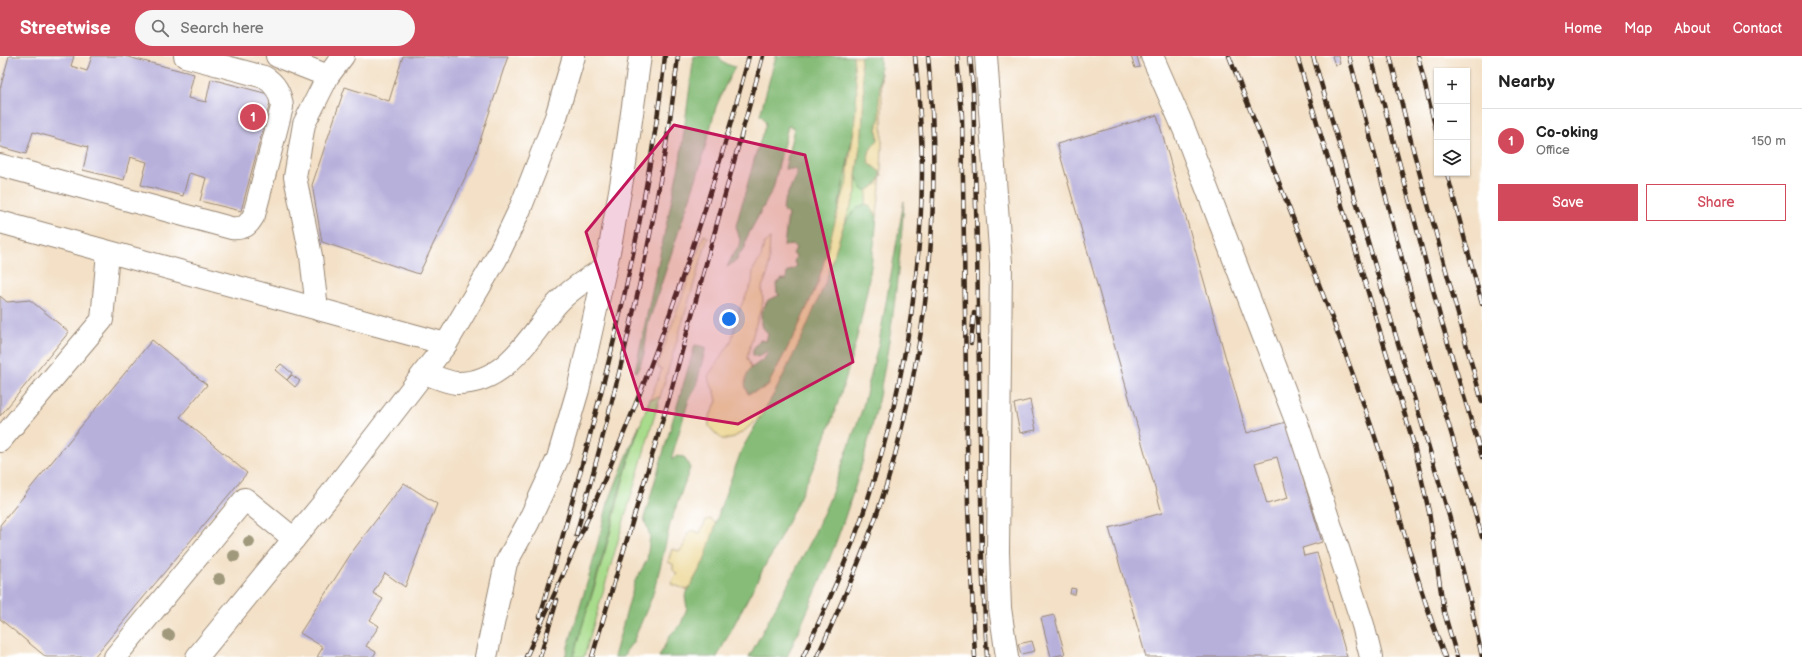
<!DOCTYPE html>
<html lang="en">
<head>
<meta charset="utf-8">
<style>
	:root { --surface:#fff; --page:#f6f6f6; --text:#222; --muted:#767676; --line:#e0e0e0; --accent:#d1495b }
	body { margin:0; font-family:"Balsamiq Sans",sans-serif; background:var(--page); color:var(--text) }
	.controls { position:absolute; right:12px; top:12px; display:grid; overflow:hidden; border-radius:0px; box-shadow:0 1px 3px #0004 }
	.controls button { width:36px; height:36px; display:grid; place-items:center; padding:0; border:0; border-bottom:1px solid var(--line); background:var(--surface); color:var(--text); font:20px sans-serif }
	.you { position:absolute; left:729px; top:263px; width:14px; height:14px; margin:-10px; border:3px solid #fff; border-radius:50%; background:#1a73e8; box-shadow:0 0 0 6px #1a73e833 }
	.badge { display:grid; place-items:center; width:26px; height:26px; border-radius:50%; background:var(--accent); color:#fff; font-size:13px; font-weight:700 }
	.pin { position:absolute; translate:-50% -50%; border:2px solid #fff; box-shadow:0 1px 4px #0006 }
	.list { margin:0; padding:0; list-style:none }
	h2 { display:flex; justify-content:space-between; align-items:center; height:52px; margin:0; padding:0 16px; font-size:17px }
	h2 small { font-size:13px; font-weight:400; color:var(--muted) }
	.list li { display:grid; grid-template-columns:26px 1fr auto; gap:12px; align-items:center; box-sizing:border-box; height:64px; padding:0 16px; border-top:1px solid var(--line) }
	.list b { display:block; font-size:15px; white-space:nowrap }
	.list p { margin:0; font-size:13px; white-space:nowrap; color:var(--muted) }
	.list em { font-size:13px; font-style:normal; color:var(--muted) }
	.actions { display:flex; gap:8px; padding:12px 16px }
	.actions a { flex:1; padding:9px 0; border:1px solid var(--accent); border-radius:0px; text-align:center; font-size:14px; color:var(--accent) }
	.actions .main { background:var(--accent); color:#fff }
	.icon { flex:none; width:22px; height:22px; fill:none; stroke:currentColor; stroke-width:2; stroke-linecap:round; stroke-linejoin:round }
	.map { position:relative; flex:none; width:1482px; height:601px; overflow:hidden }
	header { display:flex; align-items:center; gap:24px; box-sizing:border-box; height:56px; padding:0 20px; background:var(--accent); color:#fff }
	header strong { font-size:19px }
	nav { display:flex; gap:22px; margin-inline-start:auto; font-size:14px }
	.search { width:280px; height:36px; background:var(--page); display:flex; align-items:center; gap:10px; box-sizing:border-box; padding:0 14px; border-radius:22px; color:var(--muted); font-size:15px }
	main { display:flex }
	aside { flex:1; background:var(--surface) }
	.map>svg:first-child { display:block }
</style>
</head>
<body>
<header>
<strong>Streetwise</strong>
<div class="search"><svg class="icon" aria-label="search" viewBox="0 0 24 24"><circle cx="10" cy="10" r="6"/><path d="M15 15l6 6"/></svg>Search here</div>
<nav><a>Home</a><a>Map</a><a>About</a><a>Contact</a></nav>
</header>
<main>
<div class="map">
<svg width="1482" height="601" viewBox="0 0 1482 601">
	<rect width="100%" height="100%" fill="#fff"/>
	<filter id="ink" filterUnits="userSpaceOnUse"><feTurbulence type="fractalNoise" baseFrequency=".025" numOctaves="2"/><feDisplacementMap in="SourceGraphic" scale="8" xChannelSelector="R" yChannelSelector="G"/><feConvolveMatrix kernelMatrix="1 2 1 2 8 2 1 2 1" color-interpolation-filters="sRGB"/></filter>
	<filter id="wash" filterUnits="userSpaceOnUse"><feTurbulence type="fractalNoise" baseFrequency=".012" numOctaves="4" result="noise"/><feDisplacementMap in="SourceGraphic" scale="16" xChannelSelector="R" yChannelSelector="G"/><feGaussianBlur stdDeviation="0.9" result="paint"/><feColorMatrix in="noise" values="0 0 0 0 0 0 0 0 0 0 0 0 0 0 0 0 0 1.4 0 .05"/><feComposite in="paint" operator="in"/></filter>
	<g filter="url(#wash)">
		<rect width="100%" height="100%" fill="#f3e0c6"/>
		<path fill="#a8dc8c" stroke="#728355" d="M849,103L847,129L839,152Z
			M856,119L861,132L867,135L868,142L865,148C854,153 849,161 843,171L856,137Z
			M658,341H660L584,601H573C585,560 599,519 610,478C621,431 632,388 650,343Z"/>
		<path fill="#86bc78" stroke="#60734b" d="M694,0H719L723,7L735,11L724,32L716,51L699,114L648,268L644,298L637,316L635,315L680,105Z
			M776,0H853L857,36L854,73L835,168L818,227L796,276L767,331L748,338C735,311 759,313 768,297L767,295L758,301L753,299V293L760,284L766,285L768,278L761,269V257L768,244L780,239L777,237L776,228L782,223L786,224L787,216L794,213L797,209L794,207L796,200L793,198L796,192L793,189L784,190L788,158L783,155L784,146L797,117L795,113H785L794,72L788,70L773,133L746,183L745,192L739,198L737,204L727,211L733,198L739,190L740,184L736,170L756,97L766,68L764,63L760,59Z
			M860,0H880V62L877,68L878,84C871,92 867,96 869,107L879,115L882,119L877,128L867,135L861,132L856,119L862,76L864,36Z
			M904,145C900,204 894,263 883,320C875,364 863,407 849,449C832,502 809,551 787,601H749L811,485L830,442L862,354L879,286Z
			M865,148L869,149L877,160C871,232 854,304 829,372C813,417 791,459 770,502H769L717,601H659L670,579L681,568L687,552L685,540L704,505L722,447L742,393L776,334L825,227L843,171L851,158L858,151Z
			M695,289L706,291L696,331L689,343L672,400V404L677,400L684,401L690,412L670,468L661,508L652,541L633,586L626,595L624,601H614L635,525L647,504L650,480L644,462Z
			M639,370L619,436L609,479L573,601H565L590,517L608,447Z"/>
		<path fill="#eeda9e" stroke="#94825e" d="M853,0H860L864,36L862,76L856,119V137L843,171L825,227L804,277L776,334L761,360L744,375L731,383H722L715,377L709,370V362L717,345L715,336L709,326L708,320L731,286L740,252L752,227L753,214L761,201L764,187L770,182L768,217L762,231L763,246L755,271L747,302L751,311C745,320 743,328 748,338L767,331L796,276L818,227L839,152L848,123V114L854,73L857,36Z
			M881,17C883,67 883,110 877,160L869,149L865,148L867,142V135L877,128L882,119L879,115L869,107C867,96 871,92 878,84L877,68L880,62L879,45Z
			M704,179L708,181L660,341L650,343L662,313L657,310Z
			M711,463L716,468L704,505L688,534L671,528L674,521L677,518L673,514V508L668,506L672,493L680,495L685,488L688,477L692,474L700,477L706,464Z"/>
		<g id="blocks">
			<path fill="#b7b0db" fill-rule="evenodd" d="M9,0H74L71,10L87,15L92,0H124L194,18L188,42L206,46L211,23L272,39L241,155L200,145L206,122L189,117L183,140L141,129L147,106L130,101L124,124L83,114L88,91L33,76L26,98L0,91V33Z
				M403,0H508L474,103L419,218L322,186L312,129L345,31L389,45Z
				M1131,0H1137L1140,11L1135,12Z
				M1332,0H1338L1340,8L1335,9Z
				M1157,59L1247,377L1286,366L1322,486L1302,492L1304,500L1317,497L1347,601H1146L1109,472L1162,457L1057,88ZM1277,401L1288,442L1267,448L1255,407Z
				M0,240L7,246L30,244L69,276L0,360Z
				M152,284L207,329L180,361L247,417L94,601H46L0,563V469Z
				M281,308L292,317L287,324L275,314Z
				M292,319L300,325L295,331L287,324Z
				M1030,344L1036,374L1020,377L1014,348Z
				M404,427L437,448L405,531L385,517L373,537L383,543L370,564L379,570L366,590L376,596L373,601H317L323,591L300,577L352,496Z
				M1071,532L1076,533L1075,538H1070Z
				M1054,559L1065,598L1051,601L1041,562Z
				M1032,585L1035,595L1021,598L1018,588Z"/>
		</g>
	</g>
	<g filter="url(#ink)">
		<use href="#blocks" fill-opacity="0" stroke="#978572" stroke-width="1"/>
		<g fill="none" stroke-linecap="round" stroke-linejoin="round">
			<g stroke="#978572" stroke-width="24">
				<path id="minor" d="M277,0L328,20
					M986,0L1001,207L998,496L1000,552L1007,601
					M1152,0L1184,73L1297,367L1363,569L1371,601
					M0,109L231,172C244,173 248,170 254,159L282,51C281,38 275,27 264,21L185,0
					M0,166L446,288
					M317,253L311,200L295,121L304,68L328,20L343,0
					M424,317C434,320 446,326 456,327C505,328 528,283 555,250C569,234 587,223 605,212
					M0,385L102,264L108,196
					M115,601L245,443L294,483
					M486,601L506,507L528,467L558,402L578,334L610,191L625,107L640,0"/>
			</g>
			<g stroke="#978572" stroke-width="24">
				<path id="major" d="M197,601L330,439L446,288L496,203L520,153L556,61L574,0"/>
			</g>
			<use href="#minor" stroke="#fff" stroke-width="22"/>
			<use href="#major" stroke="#fff" stroke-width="22"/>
			<g stroke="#3b2a1e" stroke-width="4.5">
				<path id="rail" d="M957,0L962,60L968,451L975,601
					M970,0L973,33L977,189L982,504L987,601
					M1229,0C1278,126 1330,250 1374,378C1399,452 1416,528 1445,601
					M1297,0L1414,389L1429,456L1444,556L1457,601
					M1313,0L1453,473L1469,540L1482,601
					M1349,0L1420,272L1482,481
					M1371,0L1441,264L1482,401
					M1390,0L1414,97L1482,346
					M1418,0L1437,78
					M1447,117L1482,248
					M971,287L974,257
					M576,479C620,322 660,162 678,0
					M540,561C592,377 644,191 665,0
					M526,601C568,508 610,415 647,319C687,215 721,108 749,0
					M540,601L557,544
					M592,601L668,346L763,0
					M803,601C826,551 849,501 866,449C901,342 921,231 922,118C922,79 919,39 915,0
					M817,601C847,537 879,463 896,395C931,263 941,135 928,0"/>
			</g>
			<use href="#rail" stroke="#fff" stroke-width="3" stroke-dasharray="9" stroke-linecap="butt"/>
		</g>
		<g fill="#a0997c">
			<circle cx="249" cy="486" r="6"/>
			<circle cx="234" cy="500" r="6"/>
			<circle cx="219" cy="523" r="6"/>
			<circle cx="169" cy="579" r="6"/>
		</g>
	</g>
	<path fill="#c2185b" fill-opacity="0.2" stroke="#c2185b" stroke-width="3" stroke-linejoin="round" d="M674,69L805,99L853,306L738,368L643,353L586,176Z"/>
</svg>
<div class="controls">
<button>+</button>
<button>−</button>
<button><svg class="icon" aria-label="layers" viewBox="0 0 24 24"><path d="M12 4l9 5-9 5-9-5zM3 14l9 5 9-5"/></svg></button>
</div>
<div class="you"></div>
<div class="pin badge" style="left:253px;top:61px">1</div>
</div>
<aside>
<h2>Nearby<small></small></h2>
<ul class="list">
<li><span class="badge">1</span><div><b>Co-oking</b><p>Office</p></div><em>150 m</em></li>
</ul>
<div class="actions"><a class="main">Save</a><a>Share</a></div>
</aside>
</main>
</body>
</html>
